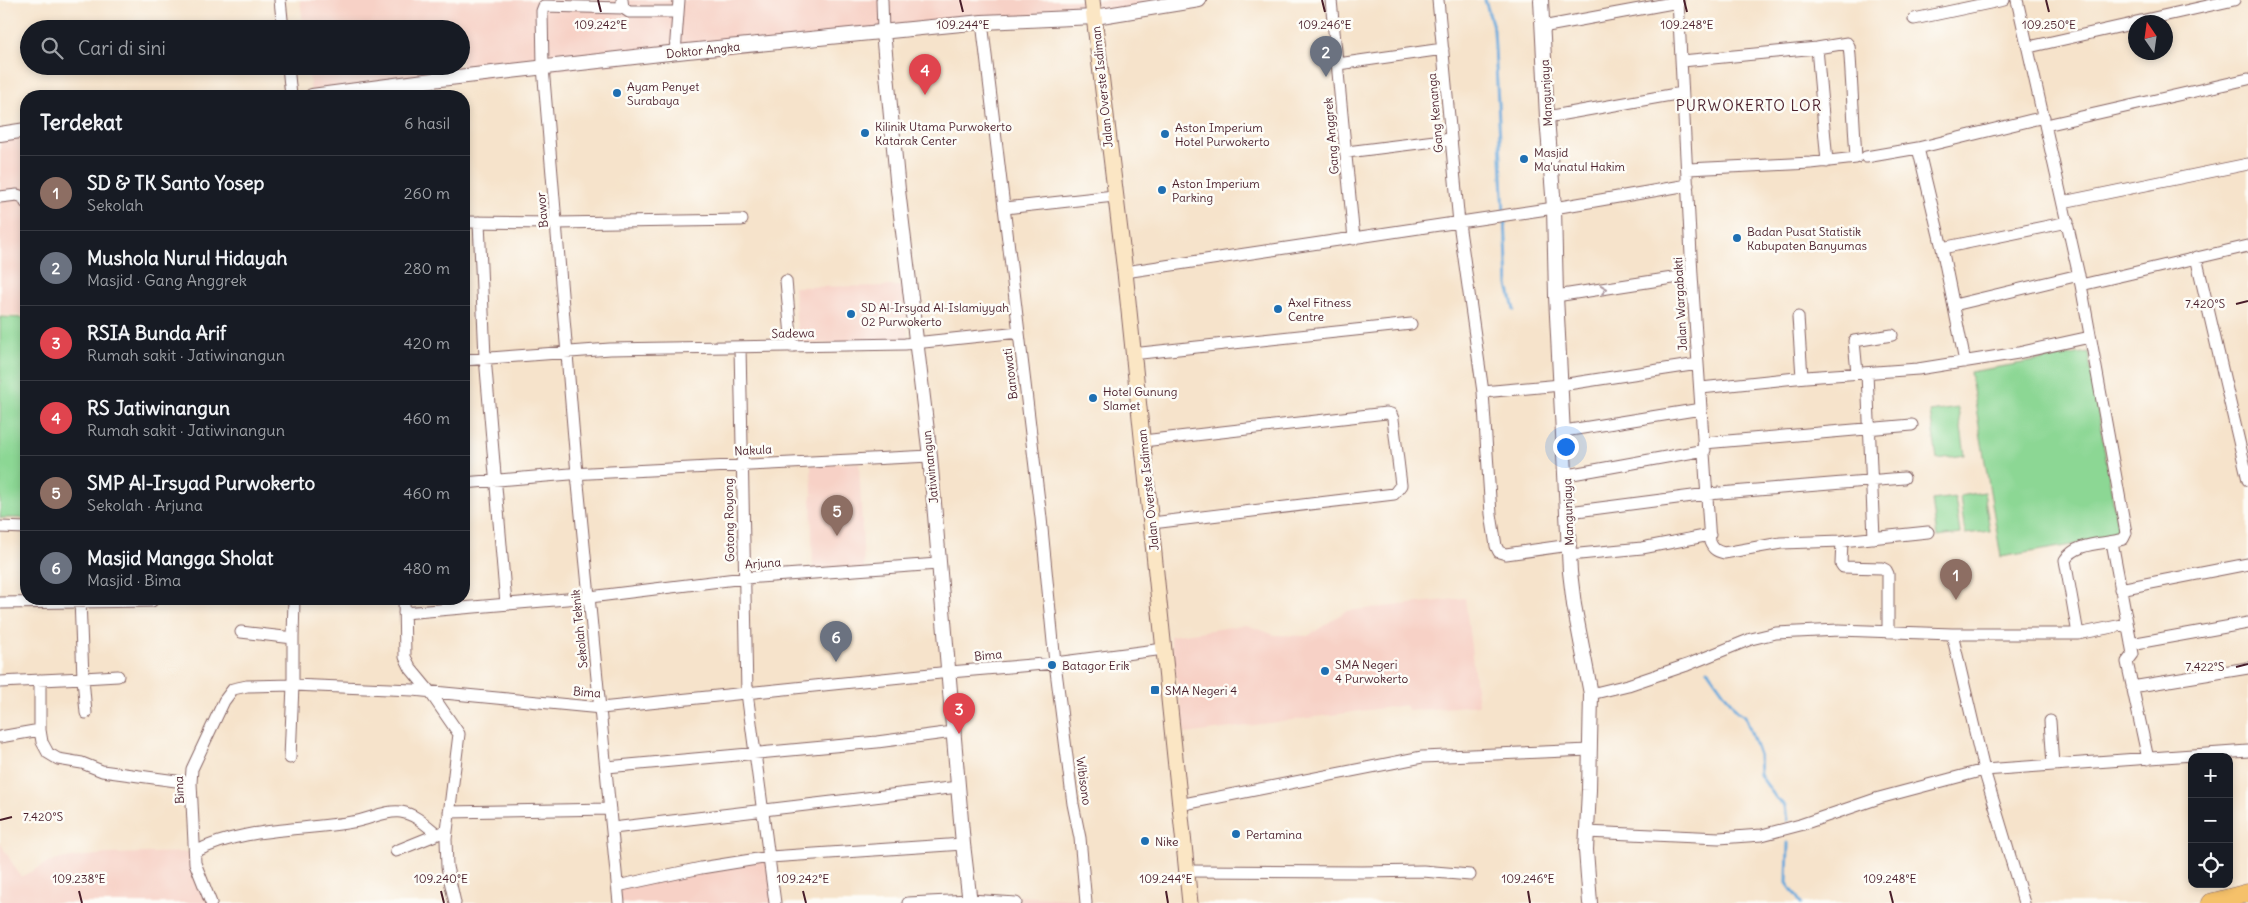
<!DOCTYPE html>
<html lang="id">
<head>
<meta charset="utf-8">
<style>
	:root { --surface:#171b24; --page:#20242c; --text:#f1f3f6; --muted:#9ea1a6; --line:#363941; --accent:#0b8043 }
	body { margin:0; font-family:Delius,sans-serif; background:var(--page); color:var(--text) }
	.controls { position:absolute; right:15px; bottom:15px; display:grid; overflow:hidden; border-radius:10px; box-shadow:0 2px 8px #0003 }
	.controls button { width:45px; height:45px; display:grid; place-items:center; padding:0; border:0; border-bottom:1px solid var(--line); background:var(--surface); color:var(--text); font:25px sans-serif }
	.compass { position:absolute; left:2128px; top:15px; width:45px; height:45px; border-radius:50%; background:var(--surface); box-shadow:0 2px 8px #0003; rotate:347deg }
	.you { position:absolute; left:1565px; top:446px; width:18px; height:18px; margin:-12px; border:4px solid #fff; border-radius:50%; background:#1a73e8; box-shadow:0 0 0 8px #1a73e833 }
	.badge { display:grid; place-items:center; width:32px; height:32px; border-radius:50%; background:var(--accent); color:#fff; font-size:16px; font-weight:700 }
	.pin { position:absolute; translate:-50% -41px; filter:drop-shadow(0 1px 2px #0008) }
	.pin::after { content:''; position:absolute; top:26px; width:18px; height:15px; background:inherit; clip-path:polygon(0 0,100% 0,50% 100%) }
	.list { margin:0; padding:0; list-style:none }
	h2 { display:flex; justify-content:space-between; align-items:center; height:65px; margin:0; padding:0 20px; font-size:21px }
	h2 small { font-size:16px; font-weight:400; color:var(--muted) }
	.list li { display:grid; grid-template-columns:32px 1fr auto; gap:15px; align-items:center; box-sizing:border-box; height:75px; padding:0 20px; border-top:1px solid var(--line) }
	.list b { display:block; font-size:19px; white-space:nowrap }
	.list p { margin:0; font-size:16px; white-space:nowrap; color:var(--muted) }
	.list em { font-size:16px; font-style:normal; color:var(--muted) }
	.icon { flex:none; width:28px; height:28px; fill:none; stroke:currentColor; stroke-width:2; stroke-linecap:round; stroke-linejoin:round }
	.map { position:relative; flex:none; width:2248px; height:903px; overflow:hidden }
	.search { position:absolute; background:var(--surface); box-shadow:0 2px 8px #0003; left:20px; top:20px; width:450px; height:55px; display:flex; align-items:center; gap:12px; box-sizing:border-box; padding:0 18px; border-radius:28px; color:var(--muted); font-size:19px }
	.panel { position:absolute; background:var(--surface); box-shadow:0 2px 8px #0003; left:20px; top:90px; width:450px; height:515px; border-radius:20px }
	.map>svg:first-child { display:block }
</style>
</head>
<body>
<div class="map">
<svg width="2248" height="903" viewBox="0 0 2248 903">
	<rect width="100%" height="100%" fill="#fdfcf7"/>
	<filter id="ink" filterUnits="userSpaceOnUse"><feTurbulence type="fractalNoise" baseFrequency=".02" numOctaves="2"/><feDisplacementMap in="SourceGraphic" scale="10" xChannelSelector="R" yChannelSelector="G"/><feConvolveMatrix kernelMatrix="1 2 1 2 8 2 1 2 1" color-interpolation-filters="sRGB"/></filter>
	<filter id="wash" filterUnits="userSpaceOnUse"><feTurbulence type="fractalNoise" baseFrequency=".0096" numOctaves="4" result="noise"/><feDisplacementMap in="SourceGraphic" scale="20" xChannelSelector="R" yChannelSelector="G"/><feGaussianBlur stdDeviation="1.12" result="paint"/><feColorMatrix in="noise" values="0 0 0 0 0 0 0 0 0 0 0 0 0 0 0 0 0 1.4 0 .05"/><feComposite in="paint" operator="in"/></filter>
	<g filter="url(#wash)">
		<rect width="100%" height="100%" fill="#f6e3cb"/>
		<path fill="#f7d1c6" d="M300,0H1192L1053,19L311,96L308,66H461V29H304Z
			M26,130V315H0V134Z
			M903,286L909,341L798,344L794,287Z
			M859,463L864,569L813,571L811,495L820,494H812L811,464Z
			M1465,598L1478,705L1409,711L1406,705L1185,734L1170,636L1246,625L1275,635L1308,636L1346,611Z
			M0,843L21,877L47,863L65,858L107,854L195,852L211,903H0Z
			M770,858L775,903H619L617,886Z
			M971,894L1076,899L1092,903H972Z"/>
		<path fill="#8cd794" stroke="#6b7b60" d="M0,317L26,318V518H0Z
			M2088,352L2119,537L2001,557L1970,372Z
			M1958,408L1965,455L1937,459L1930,412Z
			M1984,492L1990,531L1965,534L1960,496Z
			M1955,497L1960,534L1937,537L1932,500Z"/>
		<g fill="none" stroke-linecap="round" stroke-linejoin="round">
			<path stroke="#68a8db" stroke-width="3" d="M1485,0L1494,30L1504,213
				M1505,219L1508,285L1514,310
				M1708,670L1737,711L1745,716L1759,755L1760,775L1776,798L1785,806L1787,820
				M1788,843L1787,883L1801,903"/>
		</g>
	</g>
	<g filter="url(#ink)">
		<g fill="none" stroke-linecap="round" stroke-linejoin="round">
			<g stroke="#866463" stroke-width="13">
				<path id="minor" d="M280,0L283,29
					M622,0L623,8L629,12H678
					M882,0L883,32
					M1331,0L1354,239
					M1438,0L1459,223L1483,392L1491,514L1496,546L1499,552L1506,554L1570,545
					M1678,0L1692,275L1710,542C1713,549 1716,551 1724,553L1781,543L1842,541L1928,532
					M1914,19L2004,0
					M982,22L1041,518L1055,663L1073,804L1080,838L1086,903
					M2136,22L2234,0
					M1542,27L1678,2
					M2029,47L2136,23
					M1817,48L1827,162
					M675,53L679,0
					M1682,61L1817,48L1847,43L1849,46L1850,56L1856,158L1811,163L1688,169
					M1338,64L1443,49
					M288,66L291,96
					M1547,117L1682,93
					M2046,125L2248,79
					M1918,148L1942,248L1965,362
					M1347,152L1451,139
					M1866,157L1918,148L2044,117
					M0,197L17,195L23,197L26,203
					M2063,202L2248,164
					M1005,208L1114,196
					M464,222L557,223L742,220
					M479,222L485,357L506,604
					M1942,248L2068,222
					M2196,257L2248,480
					M1125,272L1554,208L1688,185
					M786,281L792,347
					M2081,285L2248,246
					M1556,296L1692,275
					M1954,305L2079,275
					M1798,317L1802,377
					M740,347L747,693L775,903
					M1132,354L1411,324
					M464,360L610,349L905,344L1019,332
					M1857,373L1854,341L1892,335
					M1867,373L1874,538
					M1701,388L1806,377L1918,369L2018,353L2090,337
					M1483,392L1561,385L1698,364
					M1564,431L1701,409
					M1143,441L1386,413L1391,414L1393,419L1401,485L1394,494L1152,523
					M1704,443L1912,425
					M1567,475L1705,450
					M464,483L570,474L930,456
					M1569,512L1708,494L1904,478
					M0,527L26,528
					M1842,541L1841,564L1843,567L1882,568L1886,570L1888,574V632
					M2112,542L2133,654L2127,662L2148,759
					M1569,555L1642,548L1710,535
					M2120,589L2248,564
					M404,599L405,657L411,669L430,692L459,734L446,839L447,867L455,903
					M0,603L152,601
					M404,613L590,597L744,578L938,564
					M241,632L293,638V685L290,758
					M1952,634L1984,770L2024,903
					M2078,634L2127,624
					M293,638L294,599
					M2131,644L2248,623
					M40,680V730L42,742L48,753L58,759L82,763L102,771L191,783
					M0,682L83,678L80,599
					M2132,687L2248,668
					M1591,694L1628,685L1687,665L1751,639L1776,633L1839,630L1952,634H2078L2065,560C2077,541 2104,545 2123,539L2126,533L2081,285L2017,0
					M86,713L83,678L118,676
					M2050,721L2053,765
					M0,737L40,730
					M607,767L877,742L953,732
					M1179,805L1422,757L1590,750
					M449,812L610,809
					M613,828L958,787
					M1586,832L1719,838L1762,835L1800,825L1879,798L1984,770L2248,751
					M396,851L443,832
					M195,852C242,827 301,831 352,822C369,820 384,810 401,812C415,814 426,825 437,834
					M1187,871L1362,872L1423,871L1470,875
					M617,886L701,868L770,857L963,844
					M211,903L195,863L191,783L192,769L224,701L233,689L247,686L293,685L413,690L601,708L950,672L1055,663L1164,649
					M619,903L577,474L543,67L542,11L544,6L623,8
					M908,903L970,900L1016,903"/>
			</g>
			<g stroke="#866463" stroke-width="16">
				<path id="tertiary" d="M1541,0L1547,117L1554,208L1556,296L1570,572L1574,605L1591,694L1589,790L1586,850L1590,903
					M883,32L898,190L930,456L963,844L970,903
					M312,96L440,79L687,51L982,22L1095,17L1199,0
					M0,134L26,130"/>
			</g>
			<g stroke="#866463" stroke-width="17">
				<path id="secondary" d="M1092,0L1125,272L1190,903"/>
			</g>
			<g stroke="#866463" stroke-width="19">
				<path id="primary" d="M2210,903L2248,893"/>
			</g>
			<use href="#minor" stroke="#fff" stroke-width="11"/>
			<use href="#tertiary" stroke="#fff" stroke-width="14"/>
			<use href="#secondary" stroke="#fbe6c4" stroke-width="15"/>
			<use href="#primary" stroke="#f5c16b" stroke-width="18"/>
		</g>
		<defs><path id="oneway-chevron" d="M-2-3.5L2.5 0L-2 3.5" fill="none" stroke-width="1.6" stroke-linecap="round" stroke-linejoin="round" transform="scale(1.25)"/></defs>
		<use stroke="#ae9aa0" href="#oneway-chevron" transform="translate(1604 289) rotate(-9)"/>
	</g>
	<path fill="none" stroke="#4a1f2b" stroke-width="2" d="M598,0L601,12M960,0L963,12M1322,0L1325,12M1684,0L1687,12M2046,0L2049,12M2236,304L2248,301M2236,667L2248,664M0,820L12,817M79,891L82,903M441,891L444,903M803,891L806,903M1166,891L1168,903M1528,891L1530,903M1890,891L1893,903"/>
	<g fill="#1f6fb2" stroke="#fdfcf7" stroke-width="2">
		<circle cx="617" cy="93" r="5"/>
		<circle cx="865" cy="133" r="5"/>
		<circle cx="1165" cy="134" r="5"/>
		<circle cx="1524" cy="159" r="5"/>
		<circle cx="1162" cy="190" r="5"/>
		<circle cx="1737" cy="238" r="5"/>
		<circle cx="1278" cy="309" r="5"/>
		<circle cx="851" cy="314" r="5"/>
		<circle cx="1093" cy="398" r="5"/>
		<circle cx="1052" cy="665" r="5"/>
		<circle cx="1325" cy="671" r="5"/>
		<rect x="1150" y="685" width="10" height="10" rx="2.5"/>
		<circle cx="1236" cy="834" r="5"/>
		<circle cx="1145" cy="841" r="5"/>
	</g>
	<g text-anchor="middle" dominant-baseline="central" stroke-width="5" stroke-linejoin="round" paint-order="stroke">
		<g font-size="12" fill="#4a1f2b" stroke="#fdfcf7">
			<text transform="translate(703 50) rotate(-6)">Doktor Angka</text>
			<text transform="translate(1102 87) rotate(-96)">Jalan Overste Isdiman</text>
			<text transform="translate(1546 93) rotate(-93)">Mangunjaya</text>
			<text transform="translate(1435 113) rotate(-95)">Gang Kenanga</text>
			<text transform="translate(1331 136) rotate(-95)">Gang Anggrek</text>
			<text transform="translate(542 210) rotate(-95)">Bawor</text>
			<text transform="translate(1680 304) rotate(-93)">Jalan Wargabakti</text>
			<text transform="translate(793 333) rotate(-1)">Sadewa</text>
			<text transform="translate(1010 374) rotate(-97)">Banowati</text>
			<text transform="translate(753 450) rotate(-3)">Nakula</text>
			<text transform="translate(930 467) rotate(-96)">Jatiwinangun</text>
			<text transform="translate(1148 490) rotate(-96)">Jalan Overste Isdiman</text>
			<text transform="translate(1568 512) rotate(-92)">Mangunjaya</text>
			<text transform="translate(729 520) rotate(-91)">Gotong Royong</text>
			<text transform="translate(763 563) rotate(-4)">Arjuna</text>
			<text transform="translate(579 629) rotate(-96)">Sekolah Teknik</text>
			<text transform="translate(988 655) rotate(-5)">Bima</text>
			<text transform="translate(587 692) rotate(5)">Bima</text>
			<text transform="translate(1084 781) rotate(82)">Wibisono</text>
			<text transform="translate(179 790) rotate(-92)">Bima</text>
		</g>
		<g font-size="12" fill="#4a1f2b" stroke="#fdfcf7" text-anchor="start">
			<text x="627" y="86">Ayam Penyet<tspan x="627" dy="14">Surabaya</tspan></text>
			<text x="875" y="126">Kilinik Utama Purwokerto<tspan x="875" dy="14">Katarak Center</tspan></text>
			<text x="1175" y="127">Aston Imperium<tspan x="1175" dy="14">Hotel Purwokerto</tspan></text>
			<text x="1534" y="152">Masjid<tspan x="1534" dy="14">Ma'unatul Hakim</tspan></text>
			<text x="1172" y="183">Aston Imperium<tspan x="1172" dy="14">Parking</tspan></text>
			<text x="1747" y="231">Badan Pusat Statistik<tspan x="1747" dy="14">Kabupaten Banyumas</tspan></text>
			<text x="1288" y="302">Axel Fitness<tspan x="1288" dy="14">Centre</tspan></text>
			<text x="861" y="307">SD Al-Irsyad Al-Islamiyyah<tspan x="861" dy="14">02 Purwokerto</tspan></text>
			<text x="1103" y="391">Hotel Gunung<tspan x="1103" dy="14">Slamet</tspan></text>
			<text x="1335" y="664">SMA Negeri<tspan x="1335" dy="14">4 Purwokerto</tspan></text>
			<text x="1062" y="665">Batagor Erik</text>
			<text x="1165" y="690">SMA Negeri 4</text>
			<text x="1246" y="834">Pertamina</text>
			<text x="1155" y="841">Nike</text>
		</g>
		<g font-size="15" letter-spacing="1" fill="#4a1f2b" stroke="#fdfcf7">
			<text x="1749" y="105">PURWOKERTO LOR</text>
		</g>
	</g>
	<g font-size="12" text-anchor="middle" fill="#4a1f2b" stroke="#fdfcf7" stroke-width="5" stroke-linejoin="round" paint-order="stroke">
		<text x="601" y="29">109.242°E</text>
		<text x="963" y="29">109.244°E</text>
		<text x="1325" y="29">109.246°E</text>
		<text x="1687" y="29">109.248°E</text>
		<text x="2049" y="29">109.250°E</text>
		<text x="2205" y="308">7.420°S</text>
		<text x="2205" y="671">7.422°S</text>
		<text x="43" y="821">7.420°S</text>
		<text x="79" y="883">109.238°E</text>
		<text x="441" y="883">109.240°E</text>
		<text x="803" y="883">109.242°E</text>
		<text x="1166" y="883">109.244°E</text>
		<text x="1528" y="883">109.246°E</text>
		<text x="1890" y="883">109.248°E</text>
	</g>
</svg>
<div class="controls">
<button>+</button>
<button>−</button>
<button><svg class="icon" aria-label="locate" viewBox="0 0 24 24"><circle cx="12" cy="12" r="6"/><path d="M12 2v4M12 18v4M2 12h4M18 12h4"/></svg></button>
</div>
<svg class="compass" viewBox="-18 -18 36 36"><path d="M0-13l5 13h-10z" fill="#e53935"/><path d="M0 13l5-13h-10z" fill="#9ea1a6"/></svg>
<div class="you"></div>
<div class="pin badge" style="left:1956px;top:600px;background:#8d6e63">1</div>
<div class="pin badge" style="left:1326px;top:77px;background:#6b7280">2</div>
<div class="pin badge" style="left:959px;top:734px;background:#e0444e">3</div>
<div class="pin badge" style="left:925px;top:95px;background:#e0444e">4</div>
<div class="pin badge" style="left:837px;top:536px;background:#8d6e63">5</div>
<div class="pin badge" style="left:836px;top:662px;background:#6b7280">6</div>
<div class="search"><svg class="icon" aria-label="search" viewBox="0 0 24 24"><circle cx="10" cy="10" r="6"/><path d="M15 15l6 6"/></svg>Cari di sini</div>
<section class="panel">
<h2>Terdekat<small>6 hasil</small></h2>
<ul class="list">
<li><span class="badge" style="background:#8d6e63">1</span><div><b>SD &amp; TK Santo Yosep</b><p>Sekolah</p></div><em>260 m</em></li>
<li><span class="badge" style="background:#6b7280">2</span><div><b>Mushola Nurul Hidayah</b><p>Masjid · Gang Anggrek</p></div><em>280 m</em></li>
<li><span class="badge" style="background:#e0444e">3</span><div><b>RSIA Bunda Arif</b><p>Rumah sakit · Jatiwinangun</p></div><em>420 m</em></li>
<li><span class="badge" style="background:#e0444e">4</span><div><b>RS Jatiwinangun</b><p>Rumah sakit · Jatiwinangun</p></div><em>460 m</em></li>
<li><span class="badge" style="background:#8d6e63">5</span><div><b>SMP Al-Irsyad Purwokerto</b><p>Sekolah · Arjuna</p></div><em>460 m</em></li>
<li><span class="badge" style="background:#6b7280">6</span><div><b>Masjid Mangga Sholat</b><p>Masjid · Bima</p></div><em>480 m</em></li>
</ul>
</section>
</div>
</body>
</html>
